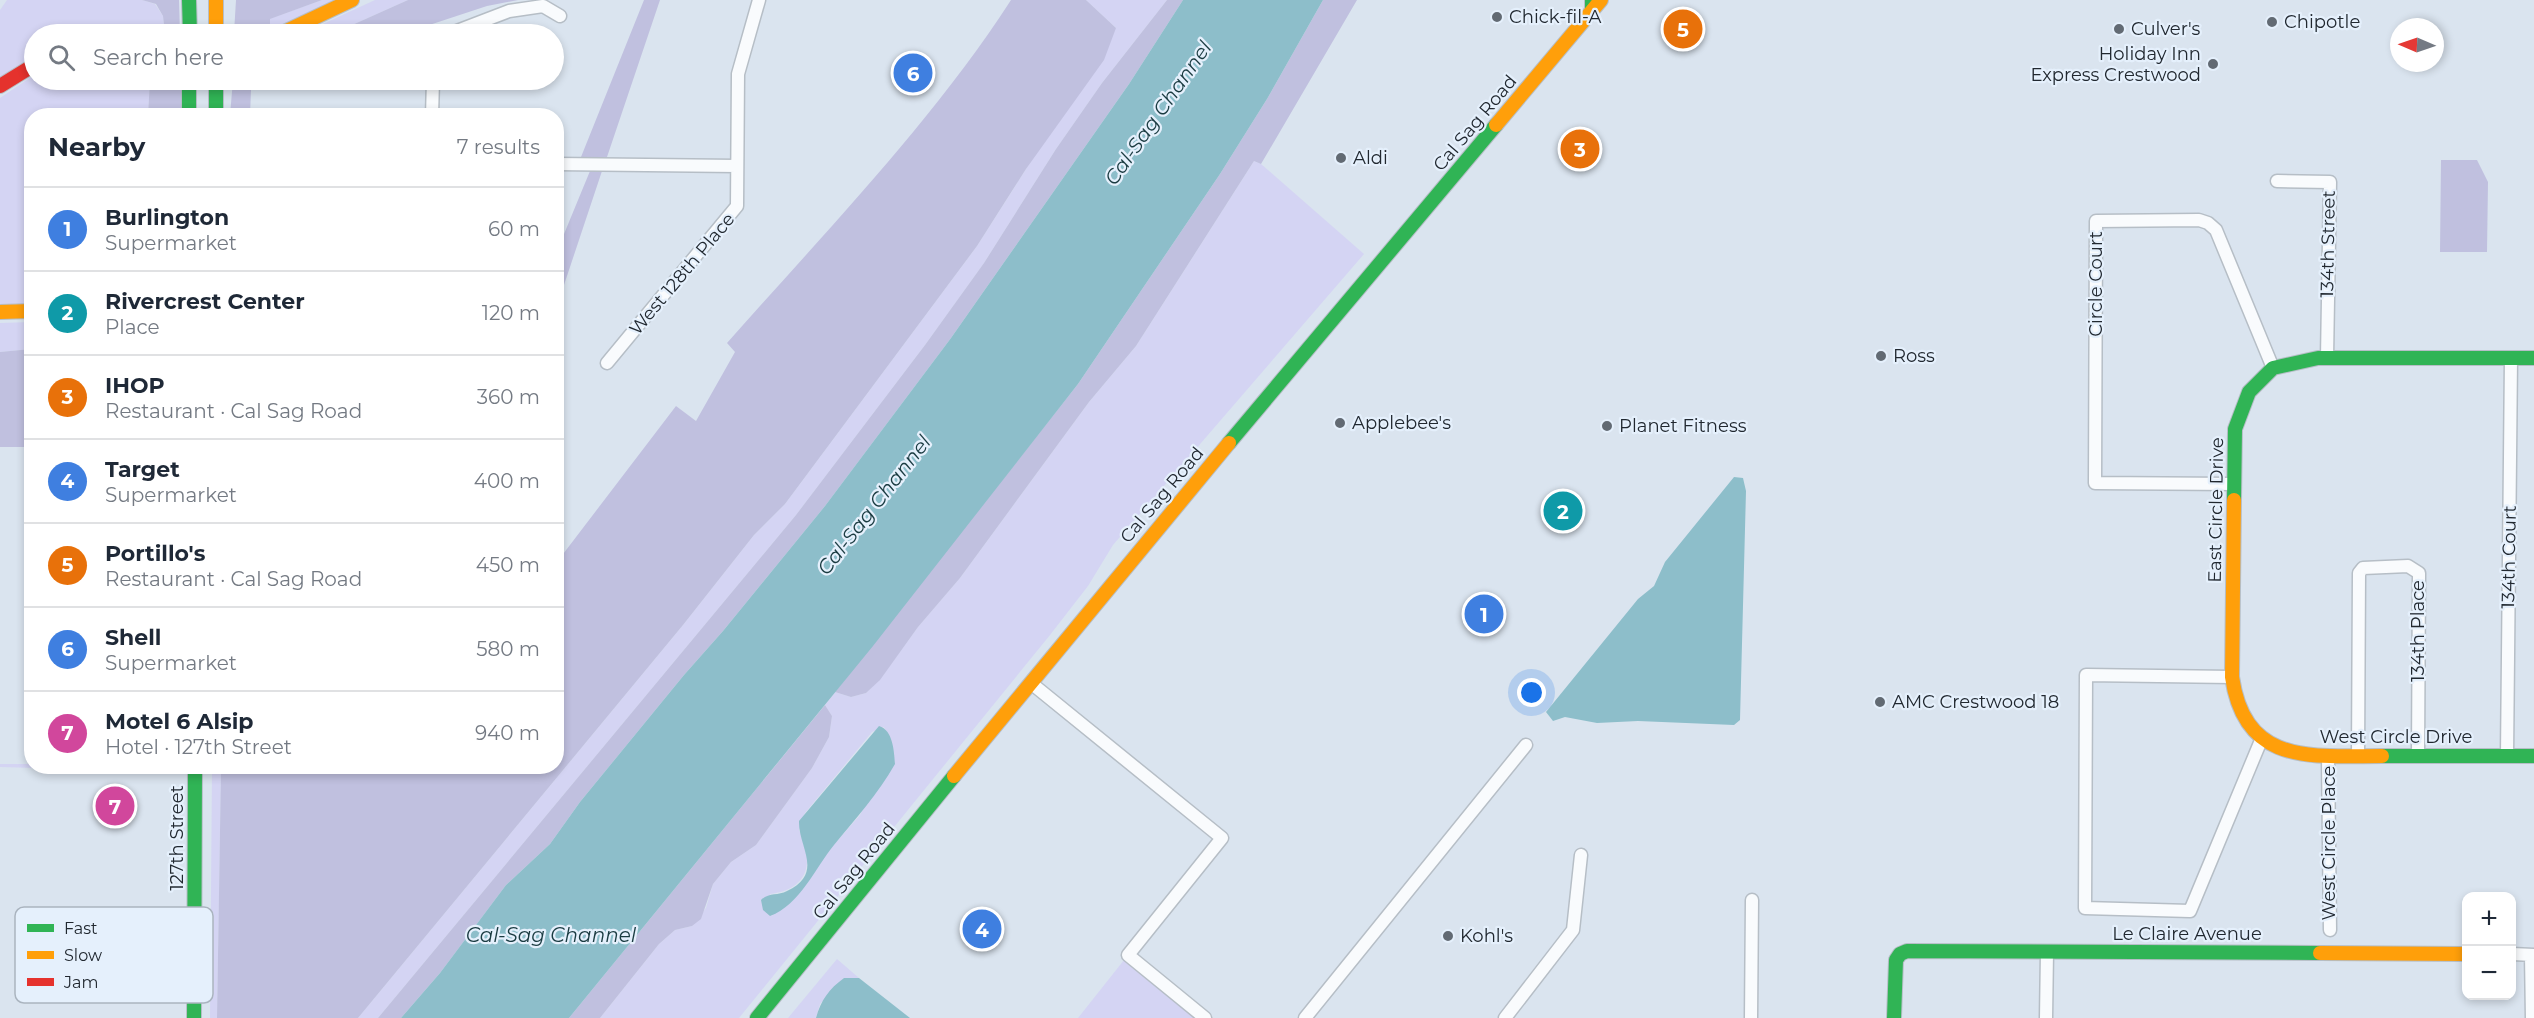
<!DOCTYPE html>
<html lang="en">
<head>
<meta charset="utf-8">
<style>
	:root { --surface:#fff; --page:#f2f2f3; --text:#1f2937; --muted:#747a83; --line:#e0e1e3; --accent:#626a73 }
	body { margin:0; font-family:Montserrat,sans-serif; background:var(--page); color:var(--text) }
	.controls { position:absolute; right:18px; bottom:18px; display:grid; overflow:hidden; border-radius:12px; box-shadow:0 3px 9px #0003 }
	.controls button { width:54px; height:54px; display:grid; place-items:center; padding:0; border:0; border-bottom:2px solid var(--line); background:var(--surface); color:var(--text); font:30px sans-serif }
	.compass { position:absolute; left:2390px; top:18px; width:54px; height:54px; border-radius:50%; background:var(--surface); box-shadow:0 3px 9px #0003; rotate:272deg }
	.you { position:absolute; left:1532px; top:693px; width:21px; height:21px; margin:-15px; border:4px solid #fff; border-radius:50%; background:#1a73e8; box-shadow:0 0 0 9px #1a73e833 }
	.badge { display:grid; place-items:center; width:39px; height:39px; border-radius:50%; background:var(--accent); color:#fff; font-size:20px; font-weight:700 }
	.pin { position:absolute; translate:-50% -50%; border:3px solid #fff; box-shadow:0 2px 6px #0006 }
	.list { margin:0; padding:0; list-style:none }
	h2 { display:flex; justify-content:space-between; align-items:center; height:78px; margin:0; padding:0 24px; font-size:26px }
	h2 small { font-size:20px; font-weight:400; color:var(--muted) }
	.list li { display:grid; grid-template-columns:39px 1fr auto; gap:18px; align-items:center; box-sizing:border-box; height:84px; padding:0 24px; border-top:2px solid var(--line) }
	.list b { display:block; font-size:22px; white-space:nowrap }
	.list p { margin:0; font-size:20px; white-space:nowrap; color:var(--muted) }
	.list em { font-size:20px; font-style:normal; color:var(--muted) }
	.icon { flex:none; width:33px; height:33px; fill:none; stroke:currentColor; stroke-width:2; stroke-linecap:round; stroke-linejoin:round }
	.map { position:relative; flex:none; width:2534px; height:1018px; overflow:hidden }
	.search { position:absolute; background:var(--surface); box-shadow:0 3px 9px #0003; left:24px; top:24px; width:540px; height:66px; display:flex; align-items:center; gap:15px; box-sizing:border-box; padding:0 21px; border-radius:33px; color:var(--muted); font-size:22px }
	.panel { position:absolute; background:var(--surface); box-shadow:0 3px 9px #0003; left:24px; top:108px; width:540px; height:666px; border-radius:24px }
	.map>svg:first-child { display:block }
</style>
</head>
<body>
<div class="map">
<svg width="2534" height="1018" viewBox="0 0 2534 1018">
	<rect width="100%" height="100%" fill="#dae4ef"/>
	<path fill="#d4d4f3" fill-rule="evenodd" d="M7,0H142L155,4L163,16L165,34H34V59L0,79V10Z
		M322,0H340L272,31L234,34L270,27L269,19Z
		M375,0H408L332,34H301Z
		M1086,0H1167L1102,83L1056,149L984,263L925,345L796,515L378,1018H358L683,625L754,535L785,504L977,246L1116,28Z
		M34,75V80H150L148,115L32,116L31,304L0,305V98Z
		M1254,161L1261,164L1364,254L1113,545L1088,586L1050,635L739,1018H600L659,944L675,930L692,926L706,908L713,884L731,862L756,845L812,768L829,737L832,716L825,705L835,692L851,697L866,693L880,679L918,627L960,578L1089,402L1136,346ZM884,727L893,749L860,815L771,916L770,894C810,889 814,861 799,830L805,813L872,732Z
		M31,322V349L0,352V323Z
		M0,764H31L32,766H182L181,772L0,767Z
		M221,766L217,1018H210L212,767Z
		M1128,955L1205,1018H1078Z
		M837,959L859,978H844L820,1004L816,1018H788Z"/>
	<path fill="#c0c0df" d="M142,0H179L180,34H165L163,16L156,4Z
		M236,0H322L270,19V27L234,33Z
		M408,0H518L487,6L402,34H332Z
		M644,0H660L607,157H581Z
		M1011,0H1086L1116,28L1104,60L1026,169L977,246L785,504L754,535L683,625L358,1018H217L221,767L556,766L557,562L676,406L696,421L735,352L727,343C825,232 930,125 1011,0Z
		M1167,0H1183L1129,84L951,338L825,506L723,631L684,675L580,802L550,844L506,885L440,973L401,1018H378L796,515L925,345L984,263L1056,149L1102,83Z
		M1323,0H1357L1261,164L1254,161L1136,346L1089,402L960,578L918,627L880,680L866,693L851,697L835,692L1078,384L1220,174L1267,99Z
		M150,80H181L182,115H148Z
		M233,80H279L251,90L250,115H230Z
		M2441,160H2477L2488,182L2487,252H2440Z
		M590,171H602L557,306V251Z
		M31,349V447H0V352Z
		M825,705L832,716L829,737L812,768L756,845L731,862L713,884L701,919L692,926L675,930L659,944L600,1018H569Z"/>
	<path fill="#8dbeca" d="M1183,0H1323L1267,99L1220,174L1078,384L873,646L569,1018H401L440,973L506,885L550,844L580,802L684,675L723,631L825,506L951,338L1129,84Z
		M1734,477L1743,478L1746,491L1740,720L1734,725L1638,721L1597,723L1565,717L1553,721L1546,712L1638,599L1654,586L1665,562Z
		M879,726C893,730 894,751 895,764C878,794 856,818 834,845C815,868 800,905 770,916L763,910L761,900C769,892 778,896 787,891C825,873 798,847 799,821Z
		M844,978H859L910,1018H816C821,1000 829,989 844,978Z"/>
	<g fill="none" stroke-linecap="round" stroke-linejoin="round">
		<g stroke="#b6bec6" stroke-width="15">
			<path id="street" d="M449,34L509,11L543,6L560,16
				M432,116L433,80
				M556,164L737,166
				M2277,181L2330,182L2327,358
				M607,363L737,206L738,74L759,0
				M2233,484L2095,483L2096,221L2199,220L2208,223L2216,230L2273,368
				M2232,677L2086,675L2085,908L2190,911L2262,738
				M1031,683L1222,838L1128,955L1205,1018
				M2328,756L2330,930
				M2358,756L2359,573L2363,568L2408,566L2419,573L2418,756
				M2507,756L2511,358
				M2512,954L2534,955
				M2531,955L2532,1018
				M1305,1018L1526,745
				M1505,1018L1573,930L1581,855
				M1751,1018L1752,900
				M2046,1018L2047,952"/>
		</g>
		<g stroke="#b6bec6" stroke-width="16">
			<path id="fast" d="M189,0L190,34
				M1592,0V11
				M189,80V116
				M216,80V116
				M1229,443L1496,125
				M2234,500L2235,429L2249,392L2273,368L2318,358H2534
				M2382,756H2534
				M194,1018L195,766
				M757,1018L954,776
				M1894,1018L1896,960L1900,954L1907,951L2320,953"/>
		</g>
		<g stroke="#b6bec6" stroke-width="16">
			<path id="slow" d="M216,0V34
				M280,34L352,0
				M1496,125L1601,0
				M0,312L32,311
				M2234,500L2232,677C2245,766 2312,756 2382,756
				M954,776L1229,443
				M2320,953L2466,954"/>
		</g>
		<g stroke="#b6bec6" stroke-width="16">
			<path id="jam" d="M0,86L34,65"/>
		</g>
		<use href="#street" stroke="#f9fbfd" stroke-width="12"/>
		<use href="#fast" stroke="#30b455" stroke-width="14"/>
		<use href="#slow" stroke="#ff9f0a" stroke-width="14"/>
		<use href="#jam" stroke="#e5322d" stroke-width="14"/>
	</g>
	<g fill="#626a73" stroke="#e5f0fc" stroke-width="2">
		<circle cx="1497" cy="17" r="6"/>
		<circle cx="2272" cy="22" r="6"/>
		<circle cx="2119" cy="29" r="6"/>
		<circle cx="2213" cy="64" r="6"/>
		<circle cx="1341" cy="158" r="6"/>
		<circle cx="1881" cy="356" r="6"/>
		<circle cx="1340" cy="423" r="6"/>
		<circle cx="1607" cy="426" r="6"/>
		<circle cx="1880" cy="702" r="6"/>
		<circle cx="1448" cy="936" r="6"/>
	</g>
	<g text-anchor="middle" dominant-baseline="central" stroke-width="4.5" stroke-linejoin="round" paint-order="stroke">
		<g font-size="18" fill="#212830" stroke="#e5f0fc" text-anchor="start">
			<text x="1509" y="17">Chick-fil-A</text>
			<text x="2284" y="22">Chipotle</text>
			<text x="2131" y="29">Culver's</text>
			<text x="2201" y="54" text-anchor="end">Holiday Inn<tspan x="2201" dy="21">Express Crestwood</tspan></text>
			<text x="1353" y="158">Aldi</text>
			<text x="1893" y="356">Ross</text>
			<text x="1352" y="423">Applebee's</text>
			<text x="1619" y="426">Planet Fitness</text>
			<text x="1892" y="702">AMC Crestwood 18</text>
			<text x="1460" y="936">Kohl's</text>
		</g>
		<g font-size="18" fill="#212830" stroke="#e5f0fc">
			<text transform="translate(1475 123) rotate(-50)">Cal Sag Road</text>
			<text transform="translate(2328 244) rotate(-89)">134th Street</text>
			<text transform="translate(682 274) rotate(-50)">West 128th Place</text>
			<text transform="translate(2096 284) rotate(-90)">Circle Court</text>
			<text transform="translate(1162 495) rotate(-50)">Cal Sag Road</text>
			<text transform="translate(2216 510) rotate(-89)">East Circle Drive</text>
			<text transform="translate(2509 557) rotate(-89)">134th Court</text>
			<text transform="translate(2418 631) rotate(-90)">134th Place</text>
			<text x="2396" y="737">West Circle Drive</text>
			<text transform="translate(177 838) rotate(-90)">127th Street</text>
			<text transform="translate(2329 843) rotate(-90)">West Circle Place</text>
			<text transform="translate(854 871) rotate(-51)">Cal Sag Road</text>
			<text x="2187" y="934">Le Claire Avenue</text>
		</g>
		<g font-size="20" font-style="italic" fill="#1a3b41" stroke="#e5f0fc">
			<text transform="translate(1158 113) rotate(-55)">Cal-Sag Channel</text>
			<text transform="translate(874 505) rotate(-52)">Cal-Sag Channel</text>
			<text x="551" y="935">Cal-Sag Channel</text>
		</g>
	</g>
	<rect x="15" y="907" width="198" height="96" rx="9" fill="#e5f0fc" stroke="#aab4bf" stroke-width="1.5"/>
	<rect x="27" y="924" width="27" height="8" fill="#30b455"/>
	<rect x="27" y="951" width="27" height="8" fill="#ff9f0a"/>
	<rect x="27" y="978" width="27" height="8" fill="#e5322d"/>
	<g font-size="16" fill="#212830">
		<text x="64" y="934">Fast</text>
		<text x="64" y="961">Slow</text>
		<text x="64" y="988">Jam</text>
	</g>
</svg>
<div class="controls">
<button>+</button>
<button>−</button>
</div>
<svg class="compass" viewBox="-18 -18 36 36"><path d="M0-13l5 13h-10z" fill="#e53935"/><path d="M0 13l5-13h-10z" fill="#747a83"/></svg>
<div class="you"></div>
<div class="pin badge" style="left:1484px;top:614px;background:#3f7fe0">1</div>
<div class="pin badge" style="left:1563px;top:511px;background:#0f9aa8">2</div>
<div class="pin badge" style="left:1580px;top:149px;background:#e8710a">3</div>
<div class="pin badge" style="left:982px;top:929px;background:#3f7fe0">4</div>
<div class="pin badge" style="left:1683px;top:29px;background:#e8710a">5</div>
<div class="pin badge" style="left:913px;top:73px;background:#3f7fe0">6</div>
<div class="pin badge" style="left:115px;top:806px;background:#d1479c">7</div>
<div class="search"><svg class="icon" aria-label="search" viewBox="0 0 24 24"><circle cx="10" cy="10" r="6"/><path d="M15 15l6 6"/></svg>Search here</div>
<section class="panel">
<h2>Nearby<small>7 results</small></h2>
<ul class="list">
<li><span class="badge" style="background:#3f7fe0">1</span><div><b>Burlington</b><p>Supermarket</p></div><em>60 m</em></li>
<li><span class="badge" style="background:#0f9aa8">2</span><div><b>Rivercrest Center</b><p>Place</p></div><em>120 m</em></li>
<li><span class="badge" style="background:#e8710a">3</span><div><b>IHOP</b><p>Restaurant · Cal Sag Road</p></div><em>360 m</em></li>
<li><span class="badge" style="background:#3f7fe0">4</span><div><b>Target</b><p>Supermarket</p></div><em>400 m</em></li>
<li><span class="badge" style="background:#e8710a">5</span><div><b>Portillo's</b><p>Restaurant · Cal Sag Road</p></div><em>450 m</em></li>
<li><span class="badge" style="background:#3f7fe0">6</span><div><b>Shell</b><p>Supermarket</p></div><em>580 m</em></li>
<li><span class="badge" style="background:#d1479c">7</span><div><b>Motel 6 Alsip</b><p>Hotel · 127th Street</p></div><em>940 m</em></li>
</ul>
</section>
</div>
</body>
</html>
